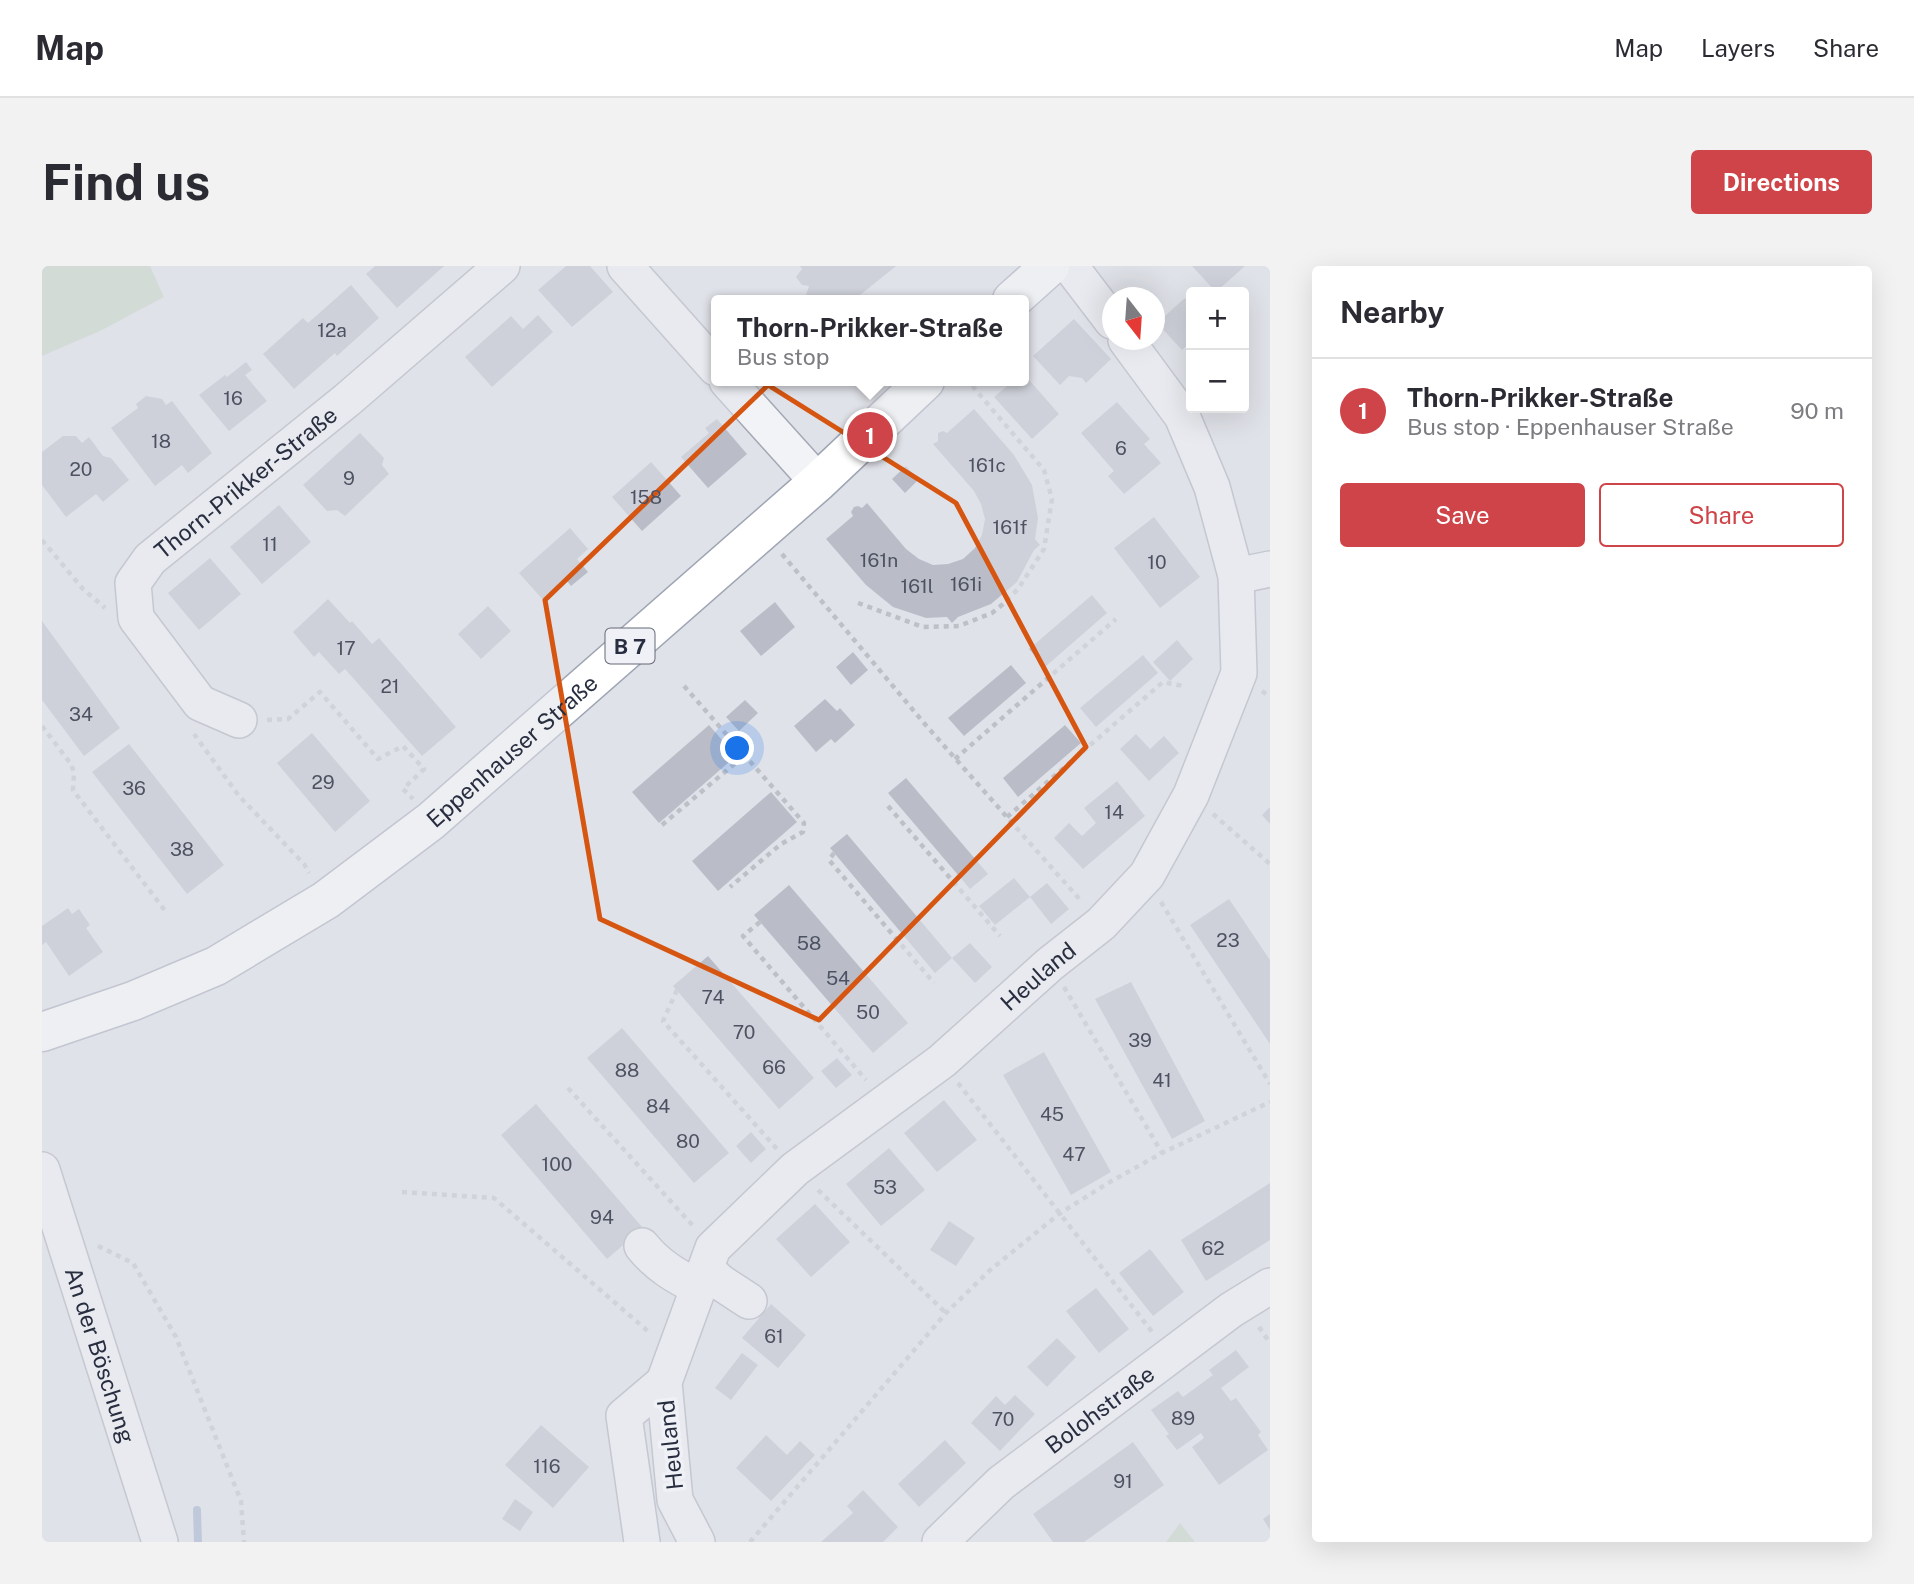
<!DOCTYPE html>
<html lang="en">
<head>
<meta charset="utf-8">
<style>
	:root { --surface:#fff; --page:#f2f2f3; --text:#2b2b33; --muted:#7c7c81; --line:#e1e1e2; --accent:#ce4448 }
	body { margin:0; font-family:"Public Sans",sans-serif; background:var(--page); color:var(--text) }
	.controls { position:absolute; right:21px; top:21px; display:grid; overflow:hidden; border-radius:7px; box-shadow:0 7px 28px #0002 }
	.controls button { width:63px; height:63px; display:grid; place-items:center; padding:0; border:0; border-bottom:2px solid var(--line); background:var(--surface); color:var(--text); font:35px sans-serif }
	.compass { position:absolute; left:1060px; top:21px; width:63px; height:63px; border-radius:50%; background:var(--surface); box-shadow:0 7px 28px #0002; rotate:163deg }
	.you { position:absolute; left:696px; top:483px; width:24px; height:24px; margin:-18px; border:5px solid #fff; border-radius:50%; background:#1a73e8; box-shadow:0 0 0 10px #1a73e833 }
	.badge { display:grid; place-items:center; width:46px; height:46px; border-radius:50%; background:var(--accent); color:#fff; font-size:23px; font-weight:700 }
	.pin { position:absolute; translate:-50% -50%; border:4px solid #fff; box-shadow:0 2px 7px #0006 }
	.popup { position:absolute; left:669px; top:29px; width:318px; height:91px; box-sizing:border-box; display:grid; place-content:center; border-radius:7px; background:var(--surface); filter:drop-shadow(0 2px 5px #0005); font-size:23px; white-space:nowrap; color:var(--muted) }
	.popup b { font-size:26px; color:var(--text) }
	.popup::after { content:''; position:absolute; left:50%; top:100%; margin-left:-14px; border:14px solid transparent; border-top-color:var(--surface) }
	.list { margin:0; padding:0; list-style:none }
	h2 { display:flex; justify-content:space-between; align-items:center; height:91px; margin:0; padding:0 28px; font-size:30px }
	h2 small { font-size:23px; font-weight:400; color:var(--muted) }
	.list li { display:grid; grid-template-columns:46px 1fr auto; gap:21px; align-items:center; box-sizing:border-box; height:105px; padding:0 28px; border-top:2px solid var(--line) }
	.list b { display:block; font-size:26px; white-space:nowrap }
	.list p { margin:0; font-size:23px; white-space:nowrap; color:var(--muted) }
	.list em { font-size:23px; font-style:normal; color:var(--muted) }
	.actions { display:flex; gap:14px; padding:21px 28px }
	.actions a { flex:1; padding:16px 0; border:2px solid var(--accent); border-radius:7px; text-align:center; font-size:24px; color:var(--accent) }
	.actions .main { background:var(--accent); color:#fff }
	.map { position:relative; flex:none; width:1228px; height:1276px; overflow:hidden; border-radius:7px }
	header { display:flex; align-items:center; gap:42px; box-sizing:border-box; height:98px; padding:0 35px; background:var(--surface); border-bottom:2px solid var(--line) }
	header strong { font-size:33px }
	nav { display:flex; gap:38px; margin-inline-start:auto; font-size:24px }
	.intro { display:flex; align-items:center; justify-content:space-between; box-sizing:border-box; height:168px; padding:0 42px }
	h1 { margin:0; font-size:49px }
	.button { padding:18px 32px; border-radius:7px; background:var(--accent); color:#fff; font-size:24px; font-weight:700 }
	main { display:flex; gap:42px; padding:0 42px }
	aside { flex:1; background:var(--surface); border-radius:7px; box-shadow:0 7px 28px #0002 }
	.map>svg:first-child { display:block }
</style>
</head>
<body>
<header>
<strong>Map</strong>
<nav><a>Map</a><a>Layers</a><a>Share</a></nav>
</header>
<div class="intro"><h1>Find us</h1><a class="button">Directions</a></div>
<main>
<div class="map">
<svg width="1228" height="1276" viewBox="0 0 1228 1276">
	<rect width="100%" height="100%" fill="#e0e2e9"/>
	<path fill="#c3d3c1" d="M0,0H108L122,31L58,65L0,90Z
		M1138,1257L1153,1276H1124Z"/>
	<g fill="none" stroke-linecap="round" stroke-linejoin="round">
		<path stroke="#9aabc9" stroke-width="8" d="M155,1244L156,1276"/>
	</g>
	<path fill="#babdc8" d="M333,0H402L355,42L324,8Z
		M524,0H548L571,26L530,61L496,24Z
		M758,0H854L812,34H765L763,32L767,20L760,19L754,11L760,3Z
		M1150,0H1203L1174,26Z
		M309,19L337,52L295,90L293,87L252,123L221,88L261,52L266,57Z
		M1143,32L1149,39V76L1140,84L1115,57Z
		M496,49L511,66L450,121L423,91L469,50L481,63Z
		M1032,53L1069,93L1044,117L1040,112L1027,110L1018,119L991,90Z
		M204,96L210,104L203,109L225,135L187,165L157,129L183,109L185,111Z
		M982,108L1017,148L990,173L952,131L971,115H982Z
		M104,130L120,133L124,139L130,135L170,187L146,207L140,199L113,220L69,162L96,142L94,138Z
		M1075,136L1108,173L1102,178L1119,197L1082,228L1066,210L1072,205L1039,167Z
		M932,143L972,189L990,219L996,252L993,273L998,279L992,284L975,316L949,338L916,351L910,357L905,351L884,352L851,341L824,319L784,273L811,250L809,246L812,241L816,240L820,242L825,237L864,283L877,293L891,299L906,298L921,293L933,282L940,269L943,253L939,238L932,225L891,178L896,175V167L901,165L905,167Z
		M675,153L705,188L666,222L639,191L667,167L663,162Z
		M318,167L342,192L340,199L347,208L303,250L295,244L285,245L261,219Z
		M21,170H34L40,177L47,171L61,190L69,192L87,214L61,236L54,228L24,251L0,219V186Z
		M609,196L639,230L600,265L570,231Z
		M864,200L876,214L863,227L850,213Z
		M237,239L269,276L220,318L188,281Z
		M1112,251L1158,311L1118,342L1072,282Z
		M528,262L546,283L535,293L546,306L529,320L525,315L502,335L477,307Z
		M168,292L199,328L157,364L126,327Z
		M1050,329L1065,347L1003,401L987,383Z
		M286,333L308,357L310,355L330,378L337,372L414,461L380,490L303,403L297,408L277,386L272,391L251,366Z
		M733,336L753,361L719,390L698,365Z
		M446,340L469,365L439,393L416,368Z
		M0,355L78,462L42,490L0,434Z
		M1135,374L1151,393L1128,415L1111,396Z
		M811,386L826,404L809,419L794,401Z
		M1101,389L1116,407L1054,461L1038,442Z
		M969,399L984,417L922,470L906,452Z
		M783,433L795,445L798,442L813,459L793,477L789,473L774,486L752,460Z
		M703,434L716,447L697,465L684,451Z
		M667,459L694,490L617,557L590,526Z
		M1023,459L1039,477L976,531L961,512Z
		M270,467L328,535L293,566L235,497Z
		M1094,468L1108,483L1122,470L1137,487L1107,515L1078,483Z
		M87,478L182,599L145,628L50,506Z
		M864,512L946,608L928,623L846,527Z
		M1075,515L1103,550L1041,603L1012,572L1027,557L1040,570L1054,557L1042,542Z
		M729,526L755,556L676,625L650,595Z
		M1228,541V558L1220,549Z
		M805,568L910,692L893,707L788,582Z
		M972,612L988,631L1005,617L1027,643L1009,658L988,631L953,659L937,640Z
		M747,619L866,757L831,787L712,649Z
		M1187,633L1228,694V778L1148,659Z
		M26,642L30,648L37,643L48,659L44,662L61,686L27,710L4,676L0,679V660Z
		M928,677L950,701L933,717L910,692Z
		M666,690L772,812L737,843L631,720Z
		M1089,716L1163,855L1130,873L1053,733Z
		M580,762L687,887L652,917L545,792Z
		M1002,786L1069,906L1029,929L961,809Z
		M795,792L810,809L794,822L779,805Z
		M902,834L935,874L895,906L862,867Z
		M494,838L601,962L565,993L459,869Z
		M709,866L724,883L709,897L694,880Z
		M847,882L883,924L839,960L804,918Z
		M1228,917V974L1164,1015L1139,974Z
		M773,938L808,976L769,1011L734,973Z
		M907,955L933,972L914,1000L888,984Z
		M1108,983L1142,1026L1111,1050L1077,1007Z
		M1054,1022L1087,1063L1057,1087L1024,1045Z
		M729,1038L764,1069L736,1102L700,1072Z
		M1015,1072L1034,1091L1005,1121L985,1101Z
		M1194,1084L1207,1101L1179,1122L1189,1135L1194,1132L1219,1166L1216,1169L1226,1184L1177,1219L1150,1181L1162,1172L1159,1167L1135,1184L1124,1170L1127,1168L1109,1144L1136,1125L1141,1131L1171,1109L1167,1104Z
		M700,1087L716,1099L689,1134L673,1122Z
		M973,1129L993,1148L958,1185L929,1157L954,1130L963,1139Z
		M499,1159L547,1201L511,1242L463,1199Z
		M724,1169L745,1189L758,1175L773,1189L729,1235L694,1202Z
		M903,1174L924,1197L877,1241L856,1218Z
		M1091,1176L1122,1219L1042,1276H1011L991,1248Z
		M821,1224L856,1261L841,1276H779L811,1247L805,1240Z
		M473,1233L491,1246L478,1265L460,1253Z
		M1228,1248V1264L1221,1253Z"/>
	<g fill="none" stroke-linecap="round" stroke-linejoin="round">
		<g stroke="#a5a8b3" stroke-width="38">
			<g id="minor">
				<path d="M583,0L674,102"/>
				<path d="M1028,0L1070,55"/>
				<path d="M685,115L776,216"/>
				<path d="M1194,310L1228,303"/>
				<path id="s1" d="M197,454L158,437L94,352L91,317L108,293L305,134L460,0"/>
				<path id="s2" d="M0,904L118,1276"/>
				<path d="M600,980C616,1000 634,1010 657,1022"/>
				<path d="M664,1003L678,1016L707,1035"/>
				<path d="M600,1276L582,1150L622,1116"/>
				<path id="s3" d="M655,1276L633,1234L622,1116L671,982L753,903L900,795L1008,698L1059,658L1105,609L1149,529L1197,407L1194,310L1170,221L1140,150L1084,74"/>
				<path id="s4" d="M898,1276L959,1217L1189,1044L1228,1020"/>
			</g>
		</g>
		<g stroke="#9fa5b4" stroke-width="41">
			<g id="major">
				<path d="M970,34L1008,0"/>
				<path id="s5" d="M0,766L91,735L174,700L284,634L389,555L776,216L883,115"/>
			</g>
		</g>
		<path stroke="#bdc0c7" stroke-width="4.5" stroke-dasharray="5 5" stroke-linecap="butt" d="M0,274L41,323L63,342
			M740,288L882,457L1040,636
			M816,337L881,361L917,360L950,347L961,338L976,323L1002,283L1010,233L1002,204L926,115
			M642,420L762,557L761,566L739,578L688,621
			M1220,425L1228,431
			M225,454L246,453L278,426L336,493L361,480L382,503L361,523L371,533
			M0,460L29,498L32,507L31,524L124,646
			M152,468L197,530L262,598L267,607
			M913,493L1074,353
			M846,540L958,670
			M1171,548L1228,598
			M965,551L1121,416L1141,420
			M620,559L703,489
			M792,587L787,594L892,717
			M1119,636L1228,818
			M718,656L701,670L824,814
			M1022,721L1120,887
			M635,724L621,755L735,883
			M916,817L1111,1067
			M526,822L652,961
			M776,924L904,1047
			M360,926L452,932L608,1067
			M56,980L91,997L134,1071L199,1235L202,1276
			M1217,1061L1228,1077
			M708,1276L904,1047L947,1005L1017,948L1066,917L1120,887L1228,836"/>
		<use href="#minor" stroke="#f2f3f7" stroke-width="35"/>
		<use href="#major" stroke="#fff" stroke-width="38"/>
	</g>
	<path d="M0 0H1228V1276H0ZM726,119L914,237L1044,481L777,754L558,653L503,334Z" fill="#e0e2e9" fill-opacity=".55" fill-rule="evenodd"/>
	<path fill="none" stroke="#d55511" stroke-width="5" stroke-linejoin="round" d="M726,119L914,237L1044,481L777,754L558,653L503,334Z"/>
	<g text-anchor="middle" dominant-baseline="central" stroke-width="7" stroke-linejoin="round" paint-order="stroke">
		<g font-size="19" fill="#4c5262">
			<text x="290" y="64">12a</text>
			<text x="191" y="132">16</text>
			<text x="119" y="175">18</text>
			<text x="1079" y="182">6</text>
			<text x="945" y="199">161c</text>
			<text x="39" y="203">20</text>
			<text x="307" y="212">9</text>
			<text x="604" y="231">158</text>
			<text x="968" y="261">161f</text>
			<text x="228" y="278">11</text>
			<text x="837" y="294">161n</text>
			<text x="1115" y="296">10</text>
			<text x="924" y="318">161i</text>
			<text x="875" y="320">161l</text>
			<text x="304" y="382">17</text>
			<text x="348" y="420">21</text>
			<text x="39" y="448">34</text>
			<text x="281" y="516">29</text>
			<text x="92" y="522">36</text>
			<text x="1072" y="546">14</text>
			<text x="140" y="583">38</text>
			<text x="1186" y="674">23</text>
			<text x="767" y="677">58</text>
			<text x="796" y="712">54</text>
			<text x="671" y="731">74</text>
			<text x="826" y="746">50</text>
			<text x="702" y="766">70</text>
			<text x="1098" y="774">39</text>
			<text x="732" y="801">66</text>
			<text x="585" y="804">88</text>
			<text x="1120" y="814">41</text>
			<text x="616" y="840">84</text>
			<text x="1010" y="848">45</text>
			<text x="646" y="875">80</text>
			<text x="1032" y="888">47</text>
			<text x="515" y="898">100</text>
			<text x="843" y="921">53</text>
			<text x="560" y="951">94</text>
			<text x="1171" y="982">62</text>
			<text x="732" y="1070">61</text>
			<text x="1141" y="1152">89</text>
			<text x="961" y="1153">70</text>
			<text x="505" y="1200">116</text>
			<text x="1081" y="1215">91</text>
		</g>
		<rect fill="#eff1f6" stroke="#646877" stroke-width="2" x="563.5" y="362.5" width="49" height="35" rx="5"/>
		<g font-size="21" font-weight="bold" fill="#282e40">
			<text x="588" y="380">B 7</text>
		</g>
		<g font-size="23" fill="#282e40" stroke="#eff1f6">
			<text stroke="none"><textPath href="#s1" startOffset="336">Thorn-Prikker-Straße</textPath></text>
			<text stroke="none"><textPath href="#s5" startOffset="553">Eppenhauser Straße</textPath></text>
			<text stroke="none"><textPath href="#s3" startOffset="733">Heuland</textPath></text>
			<text stroke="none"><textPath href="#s2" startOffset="194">An der Böschung</textPath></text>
			<text stroke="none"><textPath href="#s4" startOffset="208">Bolohstraße</textPath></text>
			<text transform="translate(628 1179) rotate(-96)">Heuland</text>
		</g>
	</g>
</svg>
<div class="controls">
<button>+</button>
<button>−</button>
</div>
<svg class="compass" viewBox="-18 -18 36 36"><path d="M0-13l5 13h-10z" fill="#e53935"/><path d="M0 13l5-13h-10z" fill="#7c7c81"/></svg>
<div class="you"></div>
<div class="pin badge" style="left:828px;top:169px">1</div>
<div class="popup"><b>Thorn-Prikker-Straße</b>Bus stop</div>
</div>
<aside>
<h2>Nearby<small></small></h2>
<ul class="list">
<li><span class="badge">1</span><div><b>Thorn-Prikker-Straße</b><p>Bus stop · Eppenhauser Straße</p></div><em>90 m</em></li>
</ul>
<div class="actions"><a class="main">Save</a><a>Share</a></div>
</aside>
</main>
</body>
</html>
